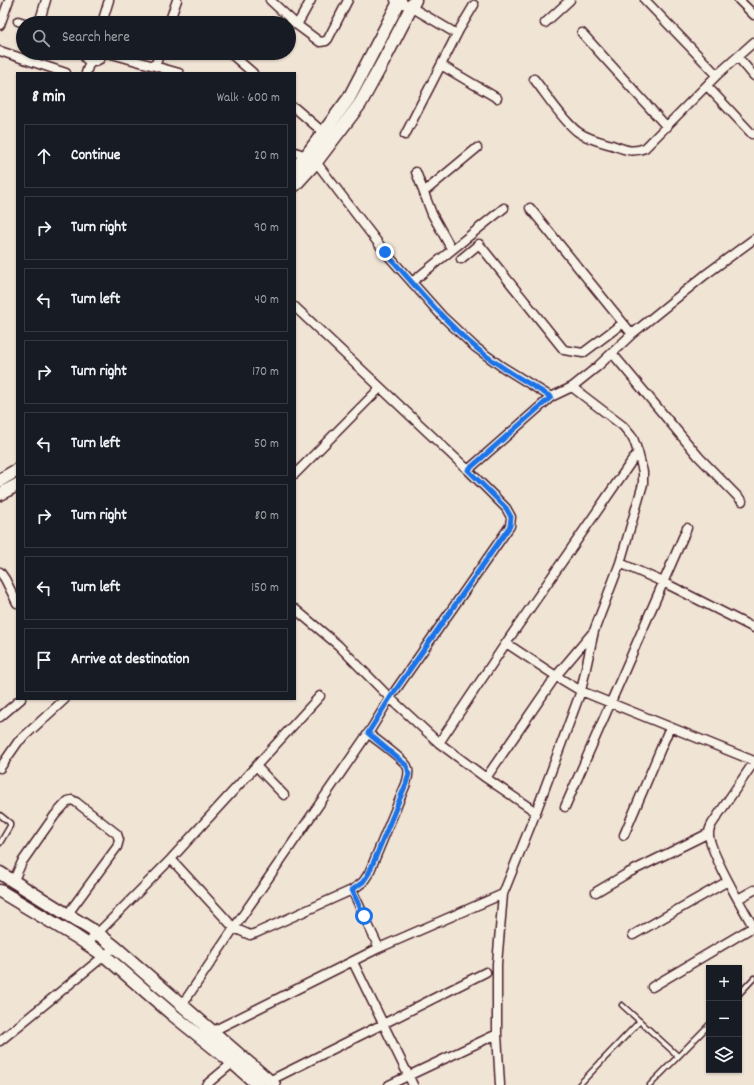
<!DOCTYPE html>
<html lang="en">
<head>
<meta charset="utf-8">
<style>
	:root { --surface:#171b24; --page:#242831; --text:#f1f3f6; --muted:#9ea1a6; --line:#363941 }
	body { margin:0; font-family:Dekko,sans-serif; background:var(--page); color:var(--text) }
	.controls { position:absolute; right:12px; bottom:12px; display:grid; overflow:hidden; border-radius:0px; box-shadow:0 1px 3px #0004 }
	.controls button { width:36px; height:36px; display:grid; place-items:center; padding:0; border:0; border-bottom:1px solid var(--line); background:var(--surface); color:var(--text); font:20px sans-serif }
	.stop { position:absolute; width:12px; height:12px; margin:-9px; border:3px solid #1a73e8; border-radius:50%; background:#fff }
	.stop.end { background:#1a73e8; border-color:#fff; box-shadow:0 1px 4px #0008 }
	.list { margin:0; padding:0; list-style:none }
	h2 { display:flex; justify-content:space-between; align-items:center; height:52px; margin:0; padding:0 16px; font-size:17px }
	h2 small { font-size:13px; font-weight:400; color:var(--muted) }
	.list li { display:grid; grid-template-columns:26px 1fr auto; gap:12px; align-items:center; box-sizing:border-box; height:64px; margin:0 8px 8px; padding:0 8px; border:1px solid var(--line); border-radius:0px }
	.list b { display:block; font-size:15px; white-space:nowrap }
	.list em { font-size:13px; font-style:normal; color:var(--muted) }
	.icon { flex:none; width:22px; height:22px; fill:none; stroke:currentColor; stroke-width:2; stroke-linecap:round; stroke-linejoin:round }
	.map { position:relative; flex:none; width:754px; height:1085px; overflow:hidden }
	.search { position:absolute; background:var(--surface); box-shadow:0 1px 3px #0004; left:16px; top:16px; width:280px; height:44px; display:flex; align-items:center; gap:10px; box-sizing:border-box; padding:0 14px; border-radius:22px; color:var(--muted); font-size:15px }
	.panel { position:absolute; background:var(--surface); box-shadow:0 1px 3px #0004; left:16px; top:72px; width:280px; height:628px; border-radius:0px }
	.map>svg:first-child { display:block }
</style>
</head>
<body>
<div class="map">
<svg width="754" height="1085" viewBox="0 0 754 1085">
	<rect width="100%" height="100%" fill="#f0e4d5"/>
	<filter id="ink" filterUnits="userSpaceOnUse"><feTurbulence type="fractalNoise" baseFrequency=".025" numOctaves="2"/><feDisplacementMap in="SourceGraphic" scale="8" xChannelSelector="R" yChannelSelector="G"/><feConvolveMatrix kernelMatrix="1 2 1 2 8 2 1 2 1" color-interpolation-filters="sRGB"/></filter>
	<g filter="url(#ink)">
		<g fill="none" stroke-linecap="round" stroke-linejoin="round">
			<g stroke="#4a1f2b" stroke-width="7">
				<path id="lane" d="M0,815L10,823V826L0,843
					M739,994L754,978
					M622,1005L678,1056
					M579,1085L640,1021
					M650,1085L709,1025"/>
			</g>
			<g stroke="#4a1f2b" stroke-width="11">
				<path id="street" d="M270,0L297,25L320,42L326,41L328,39L348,0
					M395,0L411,7L457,34
					M645,0L717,75
					M739,0L754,15
					M18,21L24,23
					M39,23L46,0
					M102,23L109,0
					M169,23L177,0
					M545,23L570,0
					M0,25L9,0
					M297,25L311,0
					M582,33L667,127
					M0,51L66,73
					M82,53L86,59L94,62L100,59L103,53
					M108,53L179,73
					M230,53L253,73
					M738,57L754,76
					M441,65L497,98
					M155,66L160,53
					M86,73L90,61
					M534,79C546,94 563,121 578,132C588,139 601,142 612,145C626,150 632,153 645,148L717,75L754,42
					M707,86L752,134
					M295,108L324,133
					M405,135L459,30L474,5
					M295,152L306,156L316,162L385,252L442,316L475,347L501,366L551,397
					M416,172L432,214L452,250
					M424,192L477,148
					M530,208L632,334
					M461,259L479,244L564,350L583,353L623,323
					M412,282L504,208
					M295,307L468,470L551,397L572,387L597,367L632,334L705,275L754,239
					M612,353L699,457L742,501
					M638,452L643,472V484L620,563L663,582L754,628
					M295,474L380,388
					M0,572L5,579L17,603
					M295,609L338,645L390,698L439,743L486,778L536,812
					M594,631L556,676L581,691L594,631L620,563
					M0,717L21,699
					M439,743L506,643L638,452L633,438L623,426L572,387
					M754,762L712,824C711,826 709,830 709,832C707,848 745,912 754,928
					M256,766L284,795
					M0,768L18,742L65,699
					M486,778L556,676L506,643
					M565,807L687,528
					M624,835L670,727
					M171,859L234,928L371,729L390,698L510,526L511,517L506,508L468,470
					M13,882L22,862L55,815L68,801L72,800L76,802L117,834L119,840L117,847L67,915
					M352,890L379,948
					M596,892L628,873L709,833
					M738,899L754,890
					M633,935L728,881
					M88,943L171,859L320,696
					M353,962L413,1085
					M652,987L753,927
					M182,1005L234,928L250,935L256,933L352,890L363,882L369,873L406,784C408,778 410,771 407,766C402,758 376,740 368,733
					M209,1033L379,948L503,894
					M0,1041L115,947
					M269,1081L383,1024L486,972
					M206,1085L236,1060
					M389,1085L497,1034
					M500,1085L497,1034V964L503,894L536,812L581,691L754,761"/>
			</g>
			<g stroke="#4a1f2b" stroke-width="15">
				<path id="secondary" d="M295,168L306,156L349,98L400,0
					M295,185L316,162L360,104L383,62L415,0
					M0,480L17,470
					M0,494L17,485
					M0,873L97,933L115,947L274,1085
					M0,891L75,936L105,956L173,1015L233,1063L258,1085"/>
			</g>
			<use href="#lane" stroke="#f7f3e8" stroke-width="4"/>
			<use href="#street" stroke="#f7f3e8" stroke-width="8"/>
			<use href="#secondary" stroke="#f7f3e8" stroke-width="12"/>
		</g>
	</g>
	<g fill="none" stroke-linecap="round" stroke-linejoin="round" filter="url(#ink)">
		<path stroke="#1a73e8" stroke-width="5" d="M364,916L352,890L363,882L369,873L406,784L409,774L407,766L368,733L390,698L510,526L511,517L506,508L468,470L551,397C525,381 497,366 474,346C441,318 414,284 385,252"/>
	</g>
</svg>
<div class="controls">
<button>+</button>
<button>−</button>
<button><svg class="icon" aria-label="layers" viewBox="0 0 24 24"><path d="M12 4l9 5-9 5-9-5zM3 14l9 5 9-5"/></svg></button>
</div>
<div class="stop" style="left:364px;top:916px"></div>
<div class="stop end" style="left:385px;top:252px"></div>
<div class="search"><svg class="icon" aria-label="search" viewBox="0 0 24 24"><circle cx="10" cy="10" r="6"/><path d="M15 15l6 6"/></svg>Search here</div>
<section class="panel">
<h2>8 min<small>Walk · 600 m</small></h2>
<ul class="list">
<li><svg class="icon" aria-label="ahead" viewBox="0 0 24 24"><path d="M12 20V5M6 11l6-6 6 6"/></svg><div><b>Continue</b></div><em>20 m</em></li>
<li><svg class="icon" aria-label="right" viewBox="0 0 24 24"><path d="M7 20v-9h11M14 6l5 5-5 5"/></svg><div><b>Turn right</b></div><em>90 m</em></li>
<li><svg class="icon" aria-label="left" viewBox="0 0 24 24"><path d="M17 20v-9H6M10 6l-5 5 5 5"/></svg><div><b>Turn left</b></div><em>40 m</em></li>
<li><svg class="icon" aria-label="right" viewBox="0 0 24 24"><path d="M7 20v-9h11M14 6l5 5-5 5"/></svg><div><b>Turn right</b></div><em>170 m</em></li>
<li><svg class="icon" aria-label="left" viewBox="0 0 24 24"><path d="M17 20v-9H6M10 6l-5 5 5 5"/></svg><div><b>Turn left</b></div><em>50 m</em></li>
<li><svg class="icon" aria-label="right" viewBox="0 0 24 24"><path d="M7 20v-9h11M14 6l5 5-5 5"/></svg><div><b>Turn right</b></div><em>80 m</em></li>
<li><svg class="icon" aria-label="left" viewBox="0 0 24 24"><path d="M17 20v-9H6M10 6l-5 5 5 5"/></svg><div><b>Turn left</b></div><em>150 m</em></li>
<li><svg class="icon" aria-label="arrive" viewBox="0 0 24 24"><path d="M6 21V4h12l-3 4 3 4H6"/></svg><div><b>Arrive at destination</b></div></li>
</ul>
</section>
</div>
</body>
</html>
